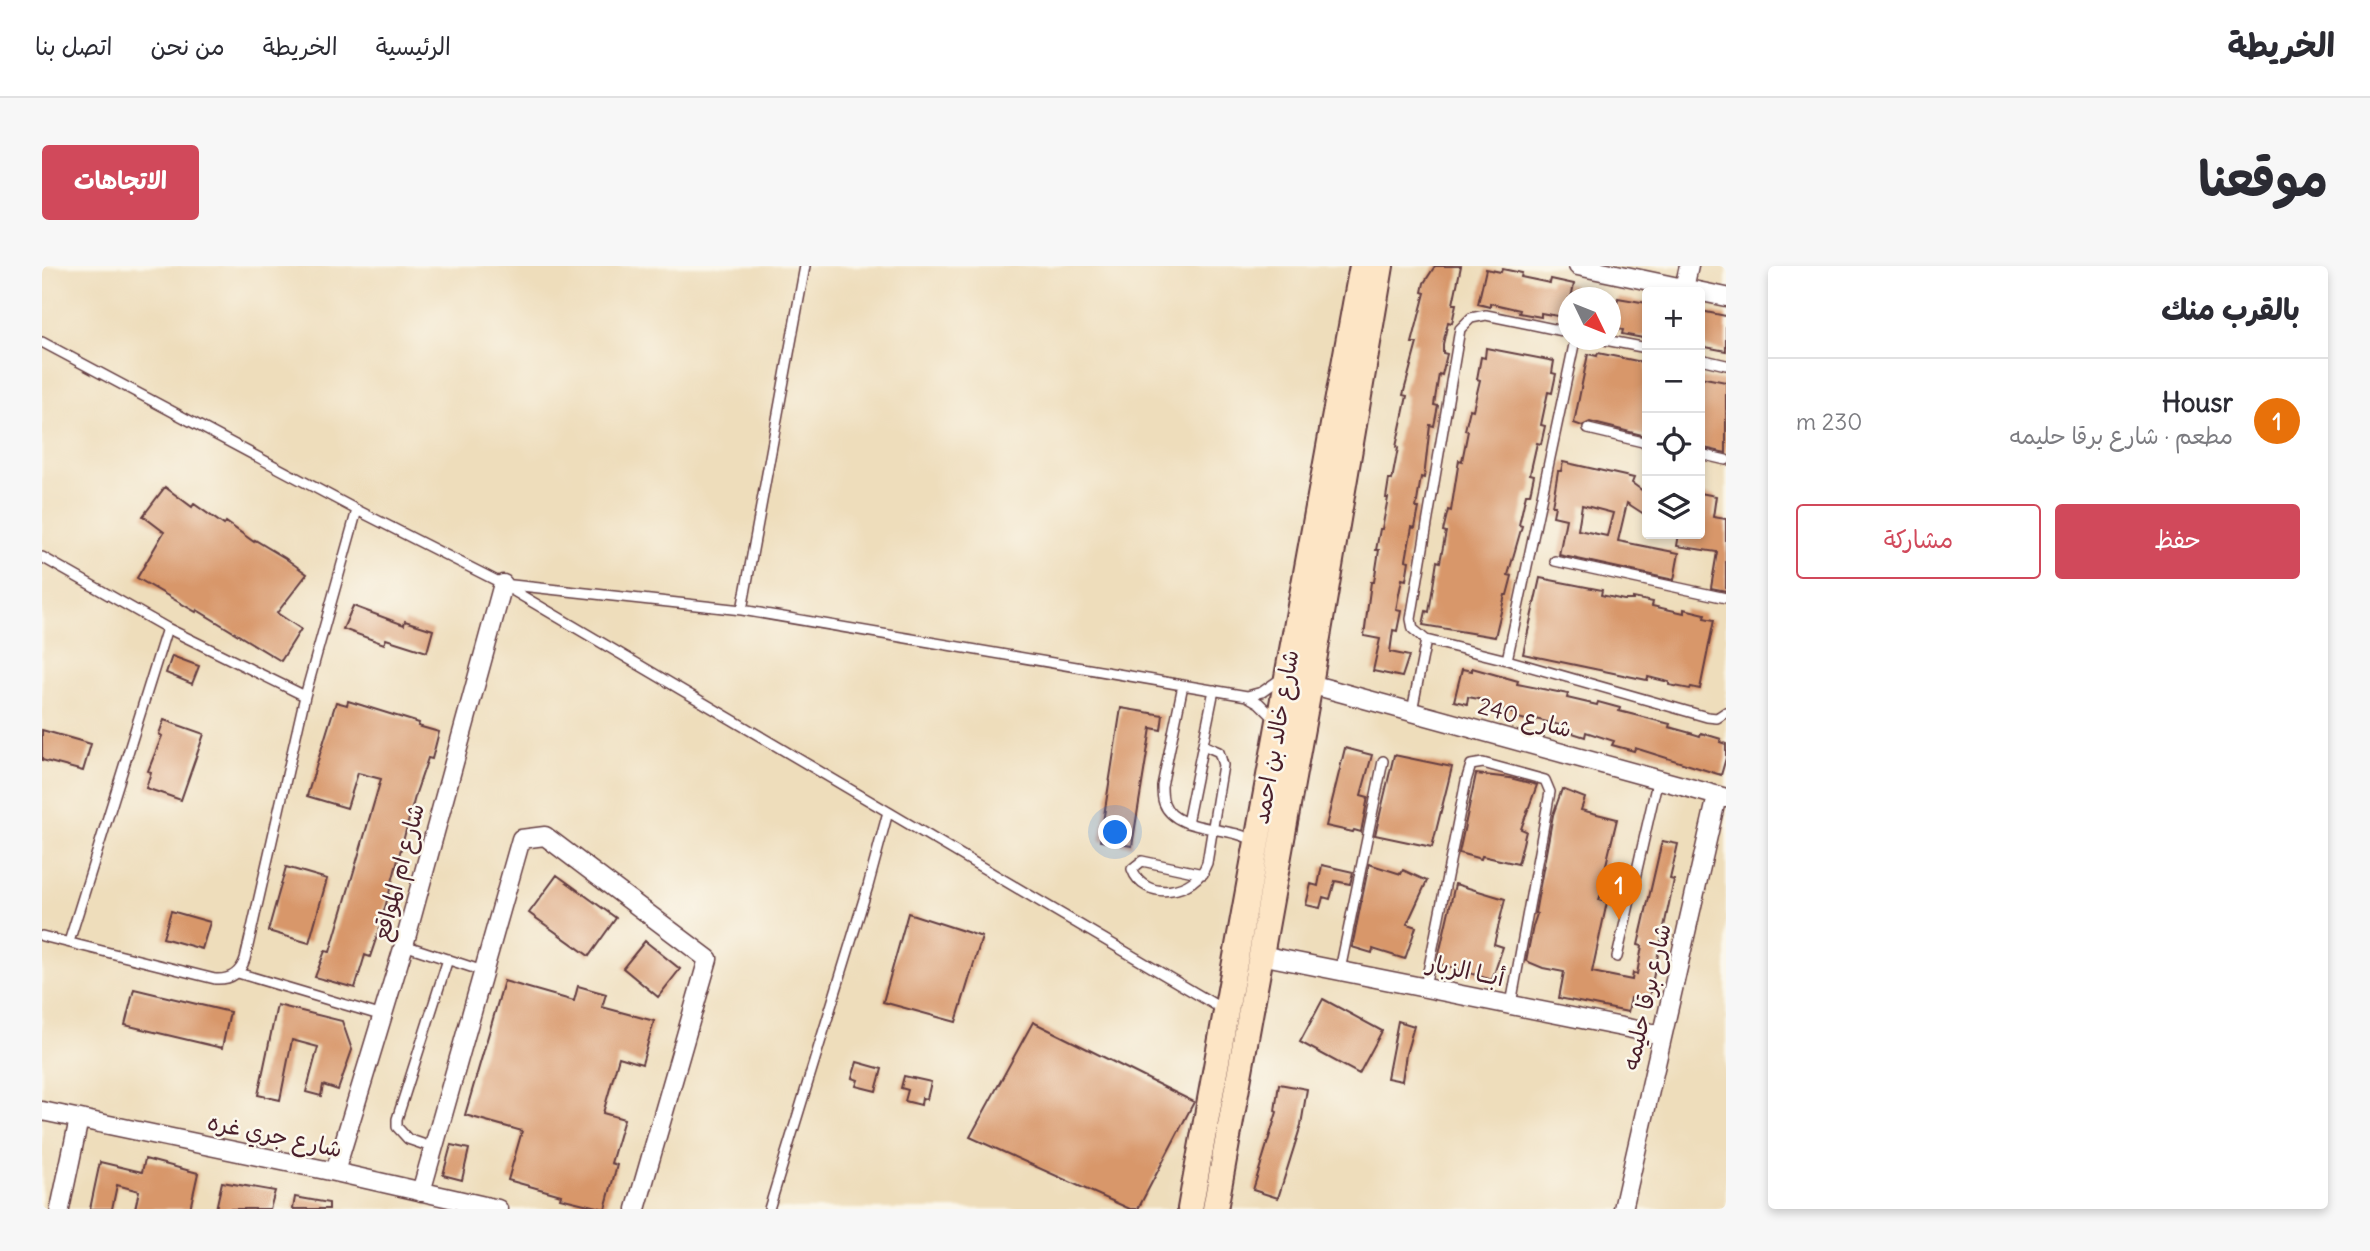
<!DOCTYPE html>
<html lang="ar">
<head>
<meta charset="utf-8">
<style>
	:root { --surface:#fff; --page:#f7f7f7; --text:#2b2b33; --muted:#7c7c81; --line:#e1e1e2; --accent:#d1495b }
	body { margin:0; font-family:Delius,"Playpen Sans Arabic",sans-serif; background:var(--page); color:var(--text); direction:rtl }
	.controls { position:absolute; right:21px; top:21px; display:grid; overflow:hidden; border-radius:7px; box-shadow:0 4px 10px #0003 }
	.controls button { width:63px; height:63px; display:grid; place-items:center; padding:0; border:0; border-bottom:2px solid var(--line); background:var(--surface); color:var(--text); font:35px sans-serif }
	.compass { position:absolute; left:1516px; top:21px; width:63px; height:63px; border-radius:50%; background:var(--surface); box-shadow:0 4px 10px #0003; rotate:133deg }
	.you { position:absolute; left:1074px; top:567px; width:24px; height:24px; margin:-18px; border:5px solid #fff; border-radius:50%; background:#1a73e8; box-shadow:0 0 0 10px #1a73e833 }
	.badge { display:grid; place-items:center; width:46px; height:46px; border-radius:50%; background:var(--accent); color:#fff; font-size:23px; font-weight:700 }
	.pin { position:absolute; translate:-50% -58px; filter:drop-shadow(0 2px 4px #0008) }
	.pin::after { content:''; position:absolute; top:37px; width:24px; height:21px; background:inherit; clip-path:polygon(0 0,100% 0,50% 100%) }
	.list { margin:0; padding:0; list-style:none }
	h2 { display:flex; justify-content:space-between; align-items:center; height:91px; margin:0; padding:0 28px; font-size:30px }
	h2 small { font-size:23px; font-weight:400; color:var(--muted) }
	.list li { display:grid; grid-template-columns:46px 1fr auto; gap:21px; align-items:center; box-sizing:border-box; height:126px; padding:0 28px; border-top:2px solid var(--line) }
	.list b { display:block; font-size:26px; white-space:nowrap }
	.list p { margin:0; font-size:23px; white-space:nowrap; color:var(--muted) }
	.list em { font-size:23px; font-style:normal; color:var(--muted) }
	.actions { display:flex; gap:14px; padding:21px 28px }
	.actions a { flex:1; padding:16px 0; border:2px solid var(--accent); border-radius:7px; text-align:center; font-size:24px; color:var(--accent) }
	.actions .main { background:var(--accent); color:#fff }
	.icon { flex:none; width:38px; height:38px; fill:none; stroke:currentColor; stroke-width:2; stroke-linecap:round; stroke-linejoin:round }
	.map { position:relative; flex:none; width:1684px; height:943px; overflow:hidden; direction:ltr; border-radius:7px }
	header { display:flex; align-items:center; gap:42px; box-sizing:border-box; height:98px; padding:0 35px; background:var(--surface); border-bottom:2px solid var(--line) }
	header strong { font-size:33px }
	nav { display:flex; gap:38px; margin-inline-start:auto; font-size:24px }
	.intro { display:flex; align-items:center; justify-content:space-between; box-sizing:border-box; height:168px; padding:0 42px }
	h1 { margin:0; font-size:49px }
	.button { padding:18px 32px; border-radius:7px; background:var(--accent); color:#fff; font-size:24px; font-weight:700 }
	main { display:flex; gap:42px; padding:0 42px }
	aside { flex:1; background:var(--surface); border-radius:7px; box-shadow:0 4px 10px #0003 }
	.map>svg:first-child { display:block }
</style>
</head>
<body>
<header>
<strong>الخريطة</strong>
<nav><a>الرئيسية</a><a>الخريطة</a><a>من نحن</a><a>اتصل بنا</a></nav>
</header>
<div class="intro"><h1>موقعنا</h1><a class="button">الاتجاهات</a></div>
<main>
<aside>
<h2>بالقرب منك<small></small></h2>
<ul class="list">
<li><span class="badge" style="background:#e8710a">1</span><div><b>Housr</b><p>مطعم · شارع برقا حليمه</p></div><em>230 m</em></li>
</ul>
<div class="actions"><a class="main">حفظ</a><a>مشاركة</a></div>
</aside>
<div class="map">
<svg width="1684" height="943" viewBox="0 0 1684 943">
	<rect width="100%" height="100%" fill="#fbf7ec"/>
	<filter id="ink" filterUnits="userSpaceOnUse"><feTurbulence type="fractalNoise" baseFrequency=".0143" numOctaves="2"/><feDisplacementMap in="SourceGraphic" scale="14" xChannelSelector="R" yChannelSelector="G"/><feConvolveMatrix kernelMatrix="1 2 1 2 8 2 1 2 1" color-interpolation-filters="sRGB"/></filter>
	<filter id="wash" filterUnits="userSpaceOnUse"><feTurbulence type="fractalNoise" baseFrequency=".00686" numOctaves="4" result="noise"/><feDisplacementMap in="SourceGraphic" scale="28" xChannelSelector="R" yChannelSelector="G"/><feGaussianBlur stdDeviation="1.57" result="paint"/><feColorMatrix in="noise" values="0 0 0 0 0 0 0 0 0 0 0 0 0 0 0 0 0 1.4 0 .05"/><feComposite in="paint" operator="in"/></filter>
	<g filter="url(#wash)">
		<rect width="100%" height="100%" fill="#edb"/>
		<g id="blocks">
			<path fill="#d8976a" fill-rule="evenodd" d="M1393,0H1419L1411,38H1414L1410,57L1406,56L1401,78V87L1405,88L1400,109L1397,108L1392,139L1396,140L1392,160L1388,159L1382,212L1379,211L1374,242H1377L1373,262L1370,261L1364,294L1367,295L1364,314L1360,313L1356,333L1354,344L1359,345L1355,365L1351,364L1348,386L1367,390L1360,411L1331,405L1338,373L1322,370L1329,316H1332L1337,284H1334L1338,263H1340L1346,232H1344L1347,213L1350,214L1356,182L1354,181L1365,130L1361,129L1375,77H1370L1383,27L1380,26L1382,17Z
				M1444,3L1459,6L1460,3L1480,7L1479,11L1508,17L1509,13L1532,18L1529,32H1527V52L1499,47V51L1477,47L1478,44L1448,37V41L1436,38Z
				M1576,32L1605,37V70L1602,69L1601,72L1580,68L1581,64L1571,62Z
				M1659,45L1684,50V85L1658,80Z
				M1444,82L1512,95L1510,107L1514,108L1510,127L1506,126L1499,159L1503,160L1499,178L1495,177L1488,208L1492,209L1488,228H1484L1477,259L1480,260L1466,309L1470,310L1465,329H1463L1453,371L1381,359L1384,345L1387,346L1395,295L1398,296L1404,266L1401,265L1406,244L1409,245L1417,194L1420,195L1426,165L1423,164L1428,143L1431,144L1438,114L1435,113L1439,91L1443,92Z
				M1556,87L1605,97L1604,170L1548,156L1540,160L1532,157L1546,88L1555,90Z
				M1658,111L1684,116V187L1658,181Z
				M1521,196L1592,212L1590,217L1605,228V250L1585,237L1576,275L1637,287L1632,314L1517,289L1524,253L1511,250L1513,240H1510L1516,205H1519ZM1540,239L1571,247L1565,270L1536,264Z
				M123,221L150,241L152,238L182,259L184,256L212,276L213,274L243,292L265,308L235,347L259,363L239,395L155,344L154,346L95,312L122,266L101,250Z
				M1658,227L1674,230L1671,251L1684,253V325L1669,322L1675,286L1635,280L1637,268H1658Z
				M1498,312L1560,324L1559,329L1582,334H1591V332L1611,336L1610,340L1633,345L1642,347V343L1663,348L1662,352L1672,354L1658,423L1649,421L1648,423L1627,419V416L1606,411L1605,414L1481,388Z
				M311,340L362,359L363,355L391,364L385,386L344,373L342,378L301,363Z
				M130,390L157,400L150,418L124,407Z
				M1430,402L1476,415L1475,418L1526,428L1525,432L1555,439L1556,436L1578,442L1577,445L1628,458L1627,461L1645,466L1658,470L1659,467L1679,473L1678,476L1684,478V492L1679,509L1593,482L1592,485L1570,479L1572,475L1544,466L1543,471L1521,464L1522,460L1493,453L1492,456L1472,451L1473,448L1441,439L1442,434L1426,431L1425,438L1412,435L1420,403L1430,405Z
				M306,435L377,457L376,460L397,466L390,493L386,492L374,527L337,664L328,691L323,689L313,722L273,711L283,685L288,686L339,513L316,507L305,542L265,530L294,436L305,439Z
				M1079,442L1121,449L1119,464L1109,462L1090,580L1058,575Z
				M122,454L162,468L139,534L104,522L109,506L106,505L120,470L117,468Z
				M0,464L49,478L41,505L0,494Z
				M1303,482L1330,489L1319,529L1326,531L1319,566L1312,564L1311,566L1284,560Z
				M1352,489L1410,501L1390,581L1333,569Z
				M1434,508L1468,512L1495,519L1479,563L1484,565L1476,598L1440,590L1439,593L1417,587Z
				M1520,523L1543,532L1539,544L1575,553L1560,615L1563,616L1557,634L1565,636L1550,706L1590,714L1591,707L1595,708L1600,680L1596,679L1620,575L1636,578L1628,613L1632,614L1606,736L1589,732L1586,746L1517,732L1522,706L1501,702L1484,695L1491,660L1495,648L1493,647L1511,549Z
				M1327,598L1359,608L1361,604L1385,615L1365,658L1374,661L1363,693L1331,683L1330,687L1310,681Z
				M1280,599L1311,606L1308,618L1293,615L1288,633L1281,631L1278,642L1264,639L1269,618L1276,620Z
				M244,601L285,613L267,677L226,665Z
				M515,609L574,652L547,690L487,647Z
				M1413,618L1463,633L1452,678L1461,681L1450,714L1395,697Z
				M129,645L168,656L160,683L121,672Z
				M866,647L940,671L914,756L841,736Z
				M603,675L638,703L616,731L581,702Z
				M462,715L532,735L536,720L564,728L560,741L612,755L600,798L577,791L561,847L582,853L569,897L575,899L563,943L518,932L519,929L466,914L480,865L423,849Z
				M92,723L188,746L180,782L83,759Z
				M1281,733L1340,765L1317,808L1258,776Z
				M235,739L300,755L310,784L296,824L281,819L279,830L264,826L276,781L250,774L238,834L216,829Z
				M1356,755L1372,760L1364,788L1360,815L1345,812Z
				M991,756L1152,836L1096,943H1088L928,871Z
				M815,796L840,803L834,825L814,820L816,814L810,812Z
				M862,810L889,816L885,833L880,832L879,839L863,835L866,824L859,822Z
				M1237,818L1265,823L1259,859L1236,932L1211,924L1235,846L1233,845Z
				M409,879L427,883L420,914L401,909Z
				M103,893L156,907L148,943H93L97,925L75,919L70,943H48L58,896L100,906Z
				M180,916L233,925L228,943H174Z
				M253,931L287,937V943H251Z"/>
		</g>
	</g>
	<g filter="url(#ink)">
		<use href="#blocks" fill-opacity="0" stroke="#633c41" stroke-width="2"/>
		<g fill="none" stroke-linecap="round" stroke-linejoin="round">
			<g stroke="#633c41" stroke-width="12">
				<path id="lane" d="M1526,66L1444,49L1429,52L1418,63L1369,353L1371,363L1384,374L1465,394L1665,451L1675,452L1684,446
					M1563,74L1605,82
					M0,76L315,244L461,318L700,344L1205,430L1217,437L1233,453
					M1658,93L1684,99
					M1546,163L1605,177
					M1658,188L1684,194
					M0,291L125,362L263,430
					M1513,295L1684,332
					M465,321L1182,744
					M700,344L763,0
					M1465,394L1533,74
					M1141,419L1120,520C1120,525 1120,532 1122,537C1133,567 1187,559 1212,575
					M1205,430L1220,426L1240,412
					M1370,445L1384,374
					M1145,557L1172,424
					M1161,608L1100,595L1090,603C1102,637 1154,628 1165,597L1181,499L1177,486L1161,479
					M0,670L173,713C188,714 198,708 203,693L263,430L315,244
					M27,676L125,362
					M362,679L441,705
					M1575,691L1616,512
					M1298,704L1341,495
					M196,707L341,750
					M1383,721L1424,515L1429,499L1441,497L1503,514L1508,526L1469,738
					M392,882L366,873L355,861V853L406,693
					M727,943L826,620L846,546"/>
			</g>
			<g stroke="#633c41" stroke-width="21">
				<path id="street" d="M1536,0L1684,31
					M1642,22L1647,0
					M1268,418L1684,532
					M1219,689L1620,769
					M0,845L293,906L456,943
					M293,906L362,679L461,318
					M379,926L479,573L503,570L666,693L594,943
					M18,943L37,853
					M1581,943L1675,530"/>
			</g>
			<g stroke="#633c41" stroke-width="28">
				<path id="secondary" d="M1148,943L1320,0
					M1173,943L1268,418L1339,0"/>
			</g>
			<use href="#lane" stroke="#fff" stroke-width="9"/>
			<use href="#street" stroke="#fff" stroke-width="18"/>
			<use href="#secondary" stroke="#fde5c5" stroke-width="24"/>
		</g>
	</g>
	<g text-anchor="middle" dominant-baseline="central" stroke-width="5" stroke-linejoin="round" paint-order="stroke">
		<g font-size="23" fill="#4a1f2b" stroke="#fbf7ec">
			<text transform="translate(1483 451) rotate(15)">شارع 240</text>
			<text transform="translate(1233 471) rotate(-80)">شارع خالد بن احمد</text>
			<text transform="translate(356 606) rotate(-75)">شارع ام المواقع</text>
			<text transform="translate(1424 704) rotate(12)">أبــا الزبار</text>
			<text transform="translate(1604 731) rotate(-77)">شارع برقا حليمه</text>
			<text transform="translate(233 869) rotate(12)">شارع جري غره</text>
		</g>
	</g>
</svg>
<div class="controls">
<button>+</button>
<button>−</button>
<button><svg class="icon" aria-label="locate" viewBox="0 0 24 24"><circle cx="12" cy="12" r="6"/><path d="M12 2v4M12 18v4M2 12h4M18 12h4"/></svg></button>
<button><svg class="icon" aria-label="layers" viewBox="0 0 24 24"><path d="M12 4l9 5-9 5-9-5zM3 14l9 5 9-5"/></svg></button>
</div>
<svg class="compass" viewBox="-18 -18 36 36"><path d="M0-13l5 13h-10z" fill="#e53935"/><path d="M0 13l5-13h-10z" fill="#7c7c81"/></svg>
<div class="you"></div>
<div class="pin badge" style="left:1577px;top:654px;background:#e8710a">1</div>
</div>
</main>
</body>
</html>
